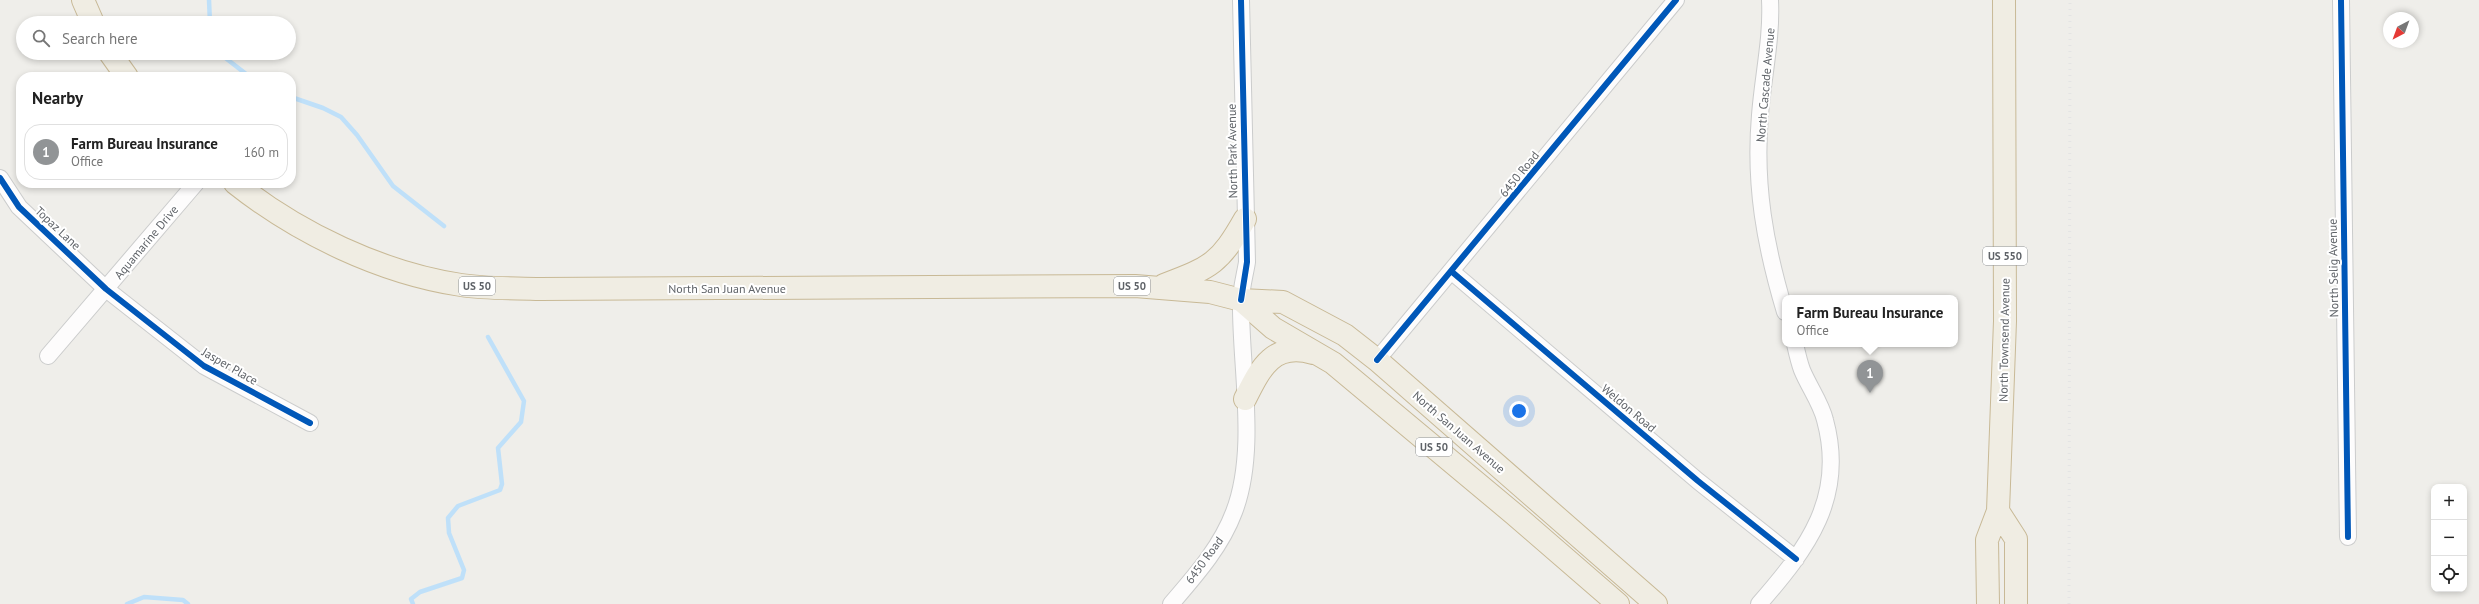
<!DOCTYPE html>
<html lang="en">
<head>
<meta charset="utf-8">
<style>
	:root { --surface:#fff; --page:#f2f2f2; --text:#222; --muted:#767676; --line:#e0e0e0; --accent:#919496 }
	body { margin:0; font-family:"PT Sans",sans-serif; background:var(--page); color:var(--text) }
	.controls { position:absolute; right:12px; bottom:12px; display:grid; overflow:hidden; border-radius:8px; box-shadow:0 2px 6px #0003 }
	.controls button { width:36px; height:36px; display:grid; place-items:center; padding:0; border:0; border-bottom:1px solid var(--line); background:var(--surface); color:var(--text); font:20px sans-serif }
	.compass { position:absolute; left:2383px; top:12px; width:36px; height:36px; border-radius:50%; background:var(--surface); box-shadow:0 2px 6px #0003; rotate:221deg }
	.you { position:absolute; left:1519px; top:411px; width:14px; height:14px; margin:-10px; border:3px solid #fff; border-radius:50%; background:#1a73e8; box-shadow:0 0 0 6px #1a73e833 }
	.badge { display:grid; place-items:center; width:26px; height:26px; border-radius:50%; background:var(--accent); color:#fff; font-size:13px; font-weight:700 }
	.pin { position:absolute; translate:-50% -33px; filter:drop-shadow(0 1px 2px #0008) }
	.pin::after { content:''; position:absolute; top:21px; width:14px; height:12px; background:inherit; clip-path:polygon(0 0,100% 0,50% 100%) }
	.popup { position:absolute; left:1782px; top:295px; width:176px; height:52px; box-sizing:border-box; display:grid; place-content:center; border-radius:8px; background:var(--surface); filter:drop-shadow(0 1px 3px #0005); font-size:13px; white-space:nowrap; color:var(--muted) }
	.popup b { font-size:15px; color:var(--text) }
	.popup::after { content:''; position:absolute; left:50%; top:100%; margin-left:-8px; border:8px solid transparent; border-top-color:var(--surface) }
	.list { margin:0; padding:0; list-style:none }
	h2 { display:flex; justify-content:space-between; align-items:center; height:52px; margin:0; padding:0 16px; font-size:17px }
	h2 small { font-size:13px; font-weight:400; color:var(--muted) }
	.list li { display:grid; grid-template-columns:26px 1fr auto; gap:12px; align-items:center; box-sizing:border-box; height:56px; margin:0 8px 8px; padding:0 8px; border:1px solid var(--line); border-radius:16px }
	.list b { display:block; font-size:15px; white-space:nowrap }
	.list p { margin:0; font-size:13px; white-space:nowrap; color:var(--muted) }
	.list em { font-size:13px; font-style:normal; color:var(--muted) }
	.icon { flex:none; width:22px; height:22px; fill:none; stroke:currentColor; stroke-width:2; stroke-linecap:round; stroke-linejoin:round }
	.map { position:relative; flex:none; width:2479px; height:604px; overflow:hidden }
	.search { position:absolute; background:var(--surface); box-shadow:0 2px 6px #0003; left:16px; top:16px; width:280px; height:44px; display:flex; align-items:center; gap:10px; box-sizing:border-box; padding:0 14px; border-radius:22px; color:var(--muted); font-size:15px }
	.panel { position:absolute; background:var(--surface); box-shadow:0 2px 6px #0003; left:16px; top:72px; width:280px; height:116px; border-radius:16px }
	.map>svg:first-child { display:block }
</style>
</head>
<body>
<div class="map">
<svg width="2479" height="604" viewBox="0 0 2479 604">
	<rect width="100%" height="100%" fill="#efeeea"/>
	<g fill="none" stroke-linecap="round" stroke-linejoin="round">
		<path stroke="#bfe0f9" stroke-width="4.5" d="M209,0L210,23
			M219,53L250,77
			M291,97L323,108L341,117L357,135L393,186L444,226
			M127,604L144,597L183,600L188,604
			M413,604L411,599L420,592L462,578L464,570L449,533L448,518L458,506L500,490L502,484L498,448L521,422L524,401L488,337"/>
		<g stroke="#cbcccc" stroke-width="18">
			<path id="minor" d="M1770,0C1772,38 1763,76 1760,115C1754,185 1765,245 1785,312
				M2341,0L2348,537
				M0,178L19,207L106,289L204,366L310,423
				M1451,271L1698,481L1796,559
				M48,356L196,183
				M1377,360L1676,0
				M1171,604C1195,576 1221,547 1234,512C1258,450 1240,366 1241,301C1241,288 1245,275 1247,262L1241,0
				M1759,604C1808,548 1846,497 1825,420C1821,403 1809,387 1802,370C1799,362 1797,353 1795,344"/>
		</g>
		<g stroke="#c8b996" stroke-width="24">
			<path id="highway" d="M83,0L93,23
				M110,53L127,77
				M235,183C298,233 381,273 461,285C487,289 514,288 540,289L1135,286L1210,292L1241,300L1283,302L1345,335L1377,360L1656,604
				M1164,285C1212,267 1220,263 1245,219
				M1241,300L1273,328L1333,363L1514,514L1618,604
				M1245,399C1260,369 1273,341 1313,353
				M1998,511L2016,539V604
				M1988,604L1987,540L1998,511L2005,321L2004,0"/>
		</g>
		<use href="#minor" stroke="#fdfcfc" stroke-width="16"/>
		<use href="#highway" stroke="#f0ede3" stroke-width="22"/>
		<path stroke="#e4e4e4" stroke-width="3" stroke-dasharray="1 5" stroke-linecap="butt" d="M2069,604L2070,0"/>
		<g stroke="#fff" stroke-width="8">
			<path id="cycleway" d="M2341,0L2348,537
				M0,178L19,207L106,289L204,366L310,423
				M1451,271L1698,481L1796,559
				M1241,300L1247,262L1241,0
				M1377,360L1676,0"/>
		</g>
		<use href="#cycleway" stroke="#0057b8" stroke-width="6"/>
	</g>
	<g text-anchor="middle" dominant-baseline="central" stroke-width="4" stroke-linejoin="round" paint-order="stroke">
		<g fill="#fff" stroke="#8f9295" stroke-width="1">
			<rect x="1983" y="247" width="44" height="18" rx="3"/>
			<rect x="459" y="277" width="36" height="18" rx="3"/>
			<rect x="1114" y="277" width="36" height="18" rx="3"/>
			<rect x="1416" y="438" width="36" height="18" rx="3"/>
		</g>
		<g font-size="11" font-weight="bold" fill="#5f6368">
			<text x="2005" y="256">US 550</text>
			<text x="477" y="286">US 50</text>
			<text x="1132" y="286">US 50</text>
			<text x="1434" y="447">US 50</text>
		</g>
		<g font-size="12" fill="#5f6368" stroke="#fff">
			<text transform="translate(1765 85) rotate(-85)">North Cascade Avenue</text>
			<text transform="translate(1232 151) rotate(-91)">North Park Avenue</text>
			<text transform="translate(1519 174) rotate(-51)">6450 Road</text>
			<text transform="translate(58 228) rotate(43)">Topaz Lane</text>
			<text transform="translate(146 242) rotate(-50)">Aquamarine Drive</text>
			<text transform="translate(2333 268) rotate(-91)">North Selig Avenue</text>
			<text x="727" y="288">North San Juan Avenue</text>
			<text transform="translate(2004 340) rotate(-89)">North Townsend Avenue</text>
			<text transform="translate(230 366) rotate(30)">Jasper Place</text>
			<text transform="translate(1629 408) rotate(40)">Weldon Road</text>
			<text transform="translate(1459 432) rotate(41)">North San Juan Avenue</text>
			<text transform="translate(1204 560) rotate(-54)">6450 Road</text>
		</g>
	</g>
</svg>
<div class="controls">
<button>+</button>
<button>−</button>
<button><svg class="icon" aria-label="locate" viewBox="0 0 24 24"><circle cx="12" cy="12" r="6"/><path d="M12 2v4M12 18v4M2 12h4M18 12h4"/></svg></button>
</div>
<svg class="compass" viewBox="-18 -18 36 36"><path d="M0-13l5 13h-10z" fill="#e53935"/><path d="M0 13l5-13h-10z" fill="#767676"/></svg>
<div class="you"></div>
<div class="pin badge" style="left:1870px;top:393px">1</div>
<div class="popup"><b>Farm Bureau Insurance</b>Office</div>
<div class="search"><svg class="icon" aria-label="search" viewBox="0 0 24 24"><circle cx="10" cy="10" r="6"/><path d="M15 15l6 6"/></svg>Search here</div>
<section class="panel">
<h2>Nearby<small></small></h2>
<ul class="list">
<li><span class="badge">1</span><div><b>Farm Bureau Insurance</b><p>Office</p></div><em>160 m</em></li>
</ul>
</section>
</div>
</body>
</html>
